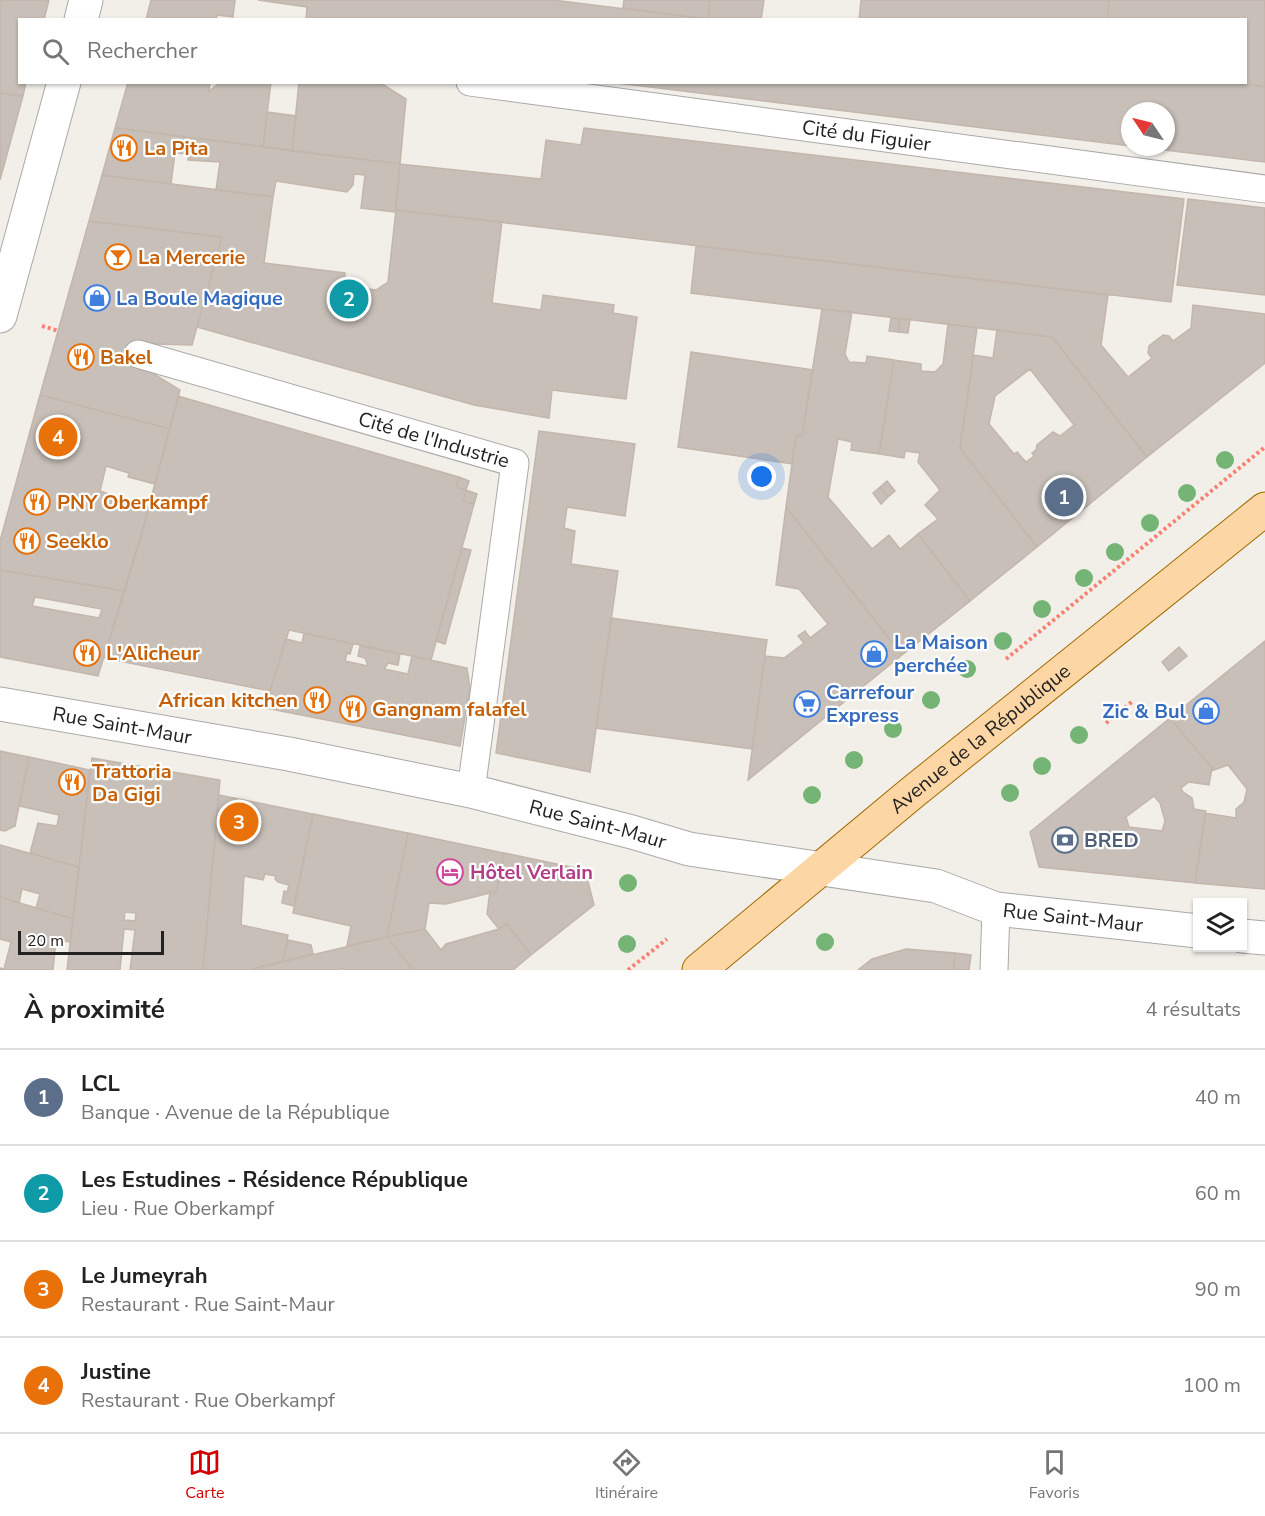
<!DOCTYPE html>
<html lang="fr">
<head>
<meta charset="utf-8">
<style>
	:root { --surface:#fff; --page:#f6f6f6; --text:#222; --muted:#767676; --line:#e0e0e0; --accent:#d40000 }
	body { margin:0; font-family:"Nunito Sans",sans-serif; background:var(--page); color:var(--text) }
	.controls { position:absolute; right:18px; bottom:18px; display:grid; overflow:hidden; border-radius:0px; box-shadow:0 2px 4px #0004 }
	.controls button { width:54px; height:54px; display:grid; place-items:center; padding:0; border:0; border-bottom:2px solid var(--line); background:var(--surface); color:var(--text); font:30px sans-serif }
	.compass { position:absolute; left:1121px; top:102px; width:54px; height:54px; border-radius:50%; background:var(--surface); box-shadow:0 2px 4px #0004; rotate:305deg }
	.scale { position:absolute; left:18px; bottom:15px; width:146px; box-sizing:border-box; padding-left:6px; border:3px solid #222; border-top:0; font-size:16px; line-height:21px; white-space:nowrap; color:#222; -webkit-text-stroke:4px #fff; paint-order:stroke }
	.you { position:absolute; left:762px; top:477px; width:21px; height:21px; margin:-15px; border:4px solid #fff; border-radius:50%; background:#1a73e8; box-shadow:0 0 0 9px #1a73e833 }
	.badge { display:grid; place-items:center; width:39px; height:39px; border-radius:50%; background:var(--accent); color:#fff; font-size:20px; font-weight:700 }
	.pin { position:absolute; translate:-50% -50%; border:3px solid #fff; box-shadow:0 2px 6px #0006 }
	.list { margin:0; padding:0; list-style:none }
	h2 { display:flex; justify-content:space-between; align-items:center; height:78px; margin:0; padding:0 24px; font-size:26px }
	h2 small { font-size:20px; font-weight:400; color:var(--muted) }
	.list li { display:grid; grid-template-columns:39px 1fr auto; gap:18px; align-items:center; box-sizing:border-box; height:96px; padding:0 24px; border-top:2px solid var(--line) }
	.list b { display:block; font-size:22px; white-space:nowrap }
	.list p { margin:0; font-size:20px; white-space:nowrap; color:var(--muted) }
	.list em { font-size:20px; font-style:normal; color:var(--muted) }
	.icon { flex:none; width:33px; height:33px; fill:none; stroke:currentColor; stroke-width:2; stroke-linecap:round; stroke-linejoin:round }
	.map { position:relative; flex:none; width:1265px; height:970px; overflow:hidden }
	.search { position:absolute; background:var(--surface); box-shadow:0 2px 4px #0004; left:18px; right:18px; top:18px; height:66px; display:flex; align-items:center; gap:15px; box-sizing:border-box; padding:0 21px; border-radius:0px; color:var(--muted); font-size:22px }
	.sheet { height:462px; background:var(--surface) }
	nav { display:flex; justify-content:space-around; align-items:center; box-sizing:border-box; height:84px; border-top:2px solid var(--line); background:var(--surface); font-size:16px; color:var(--muted) }
	nav a { display:grid; justify-items:center; gap:3px }
	nav .on { color:var(--accent) }
	.map>svg:first-child { display:block }
</style>
</head>
<body>
<div class="map">
<svg width="1265" height="970" viewBox="0 0 1265 970">
	<rect width="100%" height="100%" fill="#f2efe9"/>
	<path fill="#c7bfb8" stroke="#c4b6ab" stroke-width="1.5" fill-rule="evenodd" d="M0,0H49L44,20H20V82H26L23,96L0,93Z
		M151,0H235L233,17L217,15L216,20H146Z
		M258,0H553L714,20H306L307,7Z
		M624,0H710L708,19L623,8Z
		M710,0H764L761,20L708,19Z
		M861,0H1109L1107,20H859Z
		M1109,0H1265V87L1228,82H1246V20H1107Z
		M128,82H210L209,91L221,82H271L263,147L115,128Z
		M299,82H379L406,99L400,164L292,151Z
		M609,82H1228L1265,87V162L1139,147H1166V111H1130V146Z
		M0,93L23,96L0,180Z
		M267,112L296,116L292,151L263,147Z
		M115,128L400,164L395,212L361,208L365,175L354,174L353,185L347,192L276,181L273,197L216,190L220,162L188,160V154L175,153L171,184L102,175Z
		M584,128L1184,199L1171,302L396,210L400,164L541,179L546,140L581,145Z
		M102,175L273,197L264,263L345,273L344,286L376,290L388,282L396,210L502,222L492,303L541,310L543,295L614,305L613,313L637,317L626,399L552,390L549,418L474,405L197,327L222,237L89,221Z
		M1188,199L1265,208V295L1177,285Z
		M89,221L222,237L192,345L157,344L141,341L134,366L149,371L180,390L170,429L40,395Z
		M696,246L1108,295L1101,345L1128,377L1152,358L1148,353L1149,346L1163,335L1169,336L1173,341L1191,328L1193,305L1265,314V363L1147,457L1052,337L691,293Z
		M822,309L852,312L845,354L849,362L866,363L867,356L894,360L879,454L851,450L852,442L838,439L828,497L872,549L889,535L900,549L918,534L970,601L902,655L786,507L796,435L802,436Z
		M891,318L900,319L898,332L889,331Z
		M900,319L910,320L908,333L898,332Z
		M948,324L977,328L960,448L1037,547L970,601L918,534L938,519L925,505L940,490L918,462L920,453L905,451L904,458L879,454L894,360L921,364V371L935,372L943,364Z
		M997,330L1052,337L1147,457L1037,547L960,448L974,355L993,358ZM1030,369L1074,425L1060,436L1053,432L1037,445L1036,450L1032,453L1034,456L1026,462L1017,452L1014,454L989,424L995,396Z
		M691,352L813,370L802,436L796,435L792,464L678,447Z
		M40,395L170,429L155,484L128,477L129,473L106,466L100,491L149,507L124,591L0,570V541Z
		M178,396L459,477L456,487L466,490L463,501L474,504L431,660L289,630L270,691L104,658L139,544Z
		M539,431L635,444L625,516L567,507L564,528L575,531L571,564L618,571L590,772L496,753Z
		M459,477L469,481L466,490L456,487Z
		M887,481L895,491L888,497L880,487Z
		M880,487L888,497L881,504L873,493Z
		M466,490L477,494L474,504L463,501Z
		M786,507L902,655L748,780L765,656L784,658L804,643L798,636L805,631L810,638L828,624L799,589L776,585Z
		M462,548L471,550L445,644L436,641Z
		M0,570L124,591L98,676L0,657ZM35,597L102,609L99,618L32,606Z
		M611,618L767,640L752,749L596,728Z
		M304,633L353,644L350,654L347,653L345,661L368,666L365,658L358,656L360,646L400,654L398,665L388,663L384,669L408,674L412,656L467,668L470,688L460,746L265,708L286,639L302,643Z
		M1265,641V889L1195,883L1205,813L1236,818V809L1244,802L1247,789L1228,765L1211,771L1212,768L1170,718Z
		M1179,647L1187,656L1169,671L1162,662Z
		M1170,718L1212,768L1209,785L1189,782L1181,788L1183,792L1192,798L1194,809L1206,811L1195,883L1039,867L1030,832ZM1154,796L1160,803L1165,821L1162,831L1129,827L1126,817Z
		M0,751L29,757L15,826L5,831L0,830Z
		M29,757L90,770L79,867L30,853L38,823L57,826L59,815L19,806Z
		M92,758L220,780L203,970H130L135,930L124,929L120,970H67ZM125,912L136,913L135,921L124,920Z
		M219,795L313,814L294,906L282,903L284,891L287,892L289,885L278,882L275,879L276,876L265,874L263,880L244,876L241,925L288,935L283,961L249,970H203Z
		M313,814L408,833L387,937L347,946L351,926L293,913Z
		M408,833L504,853L496,893L490,891V893L446,904L429,903L425,929L387,937Z
		M0,845L79,867L73,919L36,908L40,894L22,889L19,903L0,897Z
		M504,853L585,870L594,905L531,955L507,924L499,929L487,914L490,891L496,893Z
		M0,897L73,919L70,942L56,940L53,970H0V968L4,969L11,942L0,939Z
		M507,924L531,955L513,970H413L387,937L425,929L441,950L446,944L499,929Z
		M387,937L413,970H344L342,968L340,970H249Z
		M288,940L311,945L313,954L283,961Z
		M906,949L955,953L954,970H858L872,959Z
		M955,953L971,955L969,970H953Z"/>
	<g fill="none" stroke-linecap="round" stroke-linejoin="round">
		<g stroke="#a9a9a9" stroke-width="29">
			<g id="service">
				<path id="s1" d="M470,82L1265,189"/>
				<path id="s2" d="M138,354L515,463L471,791"/>
				<path d="M994,970L996,909"/>
			</g>
		</g>
		<g stroke="#a9a9a9" stroke-width="35">
			<g id="minor">
				<path id="s3" d="M0,704L289,754L471,791L632,832L689,849L936,886L996,909L1198,931"/>
				<path d="M1242,936L1265,938"/>
			</g>
		</g>
		<g stroke="#a9a9a9" stroke-width="35">
			<path id="tertiary" d="M81,20L86,0
				M0,316L64,82"/>
		</g>
		<g stroke="#a06b00" stroke-width="35">
			<g id="primary">
				<path id="s4" d="M699,970L913,792L1265,509"/>
			</g>
		</g>
		<path stroke="#fa8072" stroke-width="4" stroke-dasharray="3 3" stroke-linecap="butt" d="M42,326L59,331
			M1006,659L1265,447
			M1106,723L1133,701
			M628,970L667,939"/>
		<use href="#service" stroke="#fff" stroke-width="27"/>
		<use href="#minor" stroke="#fff" stroke-width="33"/>
		<use href="#tertiary" stroke="#fff" stroke-width="33"/>
		<use href="#primary" stroke="#fcd6a4" stroke-width="33"/>
	</g>
	<g fill="#74b475">
		<circle cx="1225" cy="460" r="9"/>
		<circle cx="1187" cy="493" r="9"/>
		<circle cx="1150" cy="523" r="9"/>
		<circle cx="1115" cy="552" r="9"/>
		<circle cx="1084" cy="578" r="9"/>
		<circle cx="1042" cy="609" r="9"/>
		<circle cx="1003" cy="641" r="9"/>
		<circle cx="967" cy="669" r="9"/>
		<circle cx="931" cy="700" r="9"/>
		<circle cx="893" cy="729" r="9"/>
		<circle cx="1079" cy="735" r="9"/>
		<circle cx="854" cy="760" r="9"/>
		<circle cx="1042" cy="766" r="9"/>
		<circle cx="1010" cy="793" r="9"/>
		<circle cx="812" cy="795" r="9"/>
		<circle cx="628" cy="883" r="9"/>
		<circle cx="825" cy="942" r="9"/>
		<circle cx="627" cy="944" r="9"/>
	</g>
	<defs>
		<g id="restaurant-ring" transform="scale(1.35)"><circle r="9.5" fill="#fff" stroke="#e8710a" stroke-width="1.5"/><path d="M-5-6h1v4h1v-4h1v4h1v-4h1v5L-1.5 .5V6h-2V.5L-5-1ZM5-6V6H3V1.5H1.5Q1.5-4 5-6Z" fill="#e8710a"/></g>
		<g id="bar-ring" transform="scale(1.35)"><circle r="9.5" fill="#fff" stroke="#e8710a" stroke-width="1.5"/><path d="M-6-5H6L.8 .8V4.5H3.5V6h-7V4.5H-.8V.8Z" fill="#e8710a"/></g>
		<g id="shop-ring" transform="scale(1.35)"><circle r="9.5" fill="#fff" stroke="#3f7fe0" stroke-width="1.5"/><path d="M-5-2.5h2.3a2.7 3.5 0 0 1 5.4 0H5L5.5 6h-11ZM-1.5-2.5h3a1.5 2.3 0 0 0-3 0Z" fill="#3f7fe0"/></g>
		<g id="supermarket-ring" transform="scale(1.35)"><circle r="9.5" fill="#fff" stroke="#3f7fe0" stroke-width="1.5"/><path d="M-6-5.5h2.5l.6 2H6L4.5 2H-2.5L-4.4-4H-6ZM-1.5 3.2a1.3 1.3 0 1 0 .1 0ZM3 3.2a1.3 1.3 0 1 0 .1 0Z" fill="#3f7fe0"/></g>
		<g id="bank-ring" transform="scale(1.35)"><circle r="9.5" fill="#fff" stroke="#5c6f8a" stroke-width="1.5"/><path d="M-6-4H6V4H-6ZM0-2.3a2.3 2.3 0 1 0 0 4.6a2.3 2.3 0 1 0 0-4.6Z" fill="#5c6f8a"/></g>
		<g id="hotel-ring" transform="scale(1.35)"><circle r="9.5" fill="#fff" stroke="#d1479c" stroke-width="1.5"/><path d="M-6-4.5h1.5V1H6V5H4.5V3h-9V5H-6ZM-4 0a1.8 1.8 0 1 1 3.6 0ZM.5 0V-2.5h3Q6-2.5 6 0Z" fill="#d1479c"/></g>
	</defs>
	<g fill-rule="evenodd">
		<use href="#restaurant-ring" x="124" y="148"/>
		<use href="#bar-ring" x="118" y="257"/>
		<use href="#shop-ring" x="97" y="298"/>
		<use href="#restaurant-ring" x="81" y="357"/>
		<use href="#restaurant-ring" x="37" y="502"/>
		<use href="#restaurant-ring" x="27" y="541"/>
		<use href="#restaurant-ring" x="87" y="653"/>
		<use href="#shop-ring" x="874" y="654"/>
		<use href="#restaurant-ring" x="317" y="700"/>
		<use href="#supermarket-ring" x="807" y="704"/>
		<use href="#restaurant-ring" x="353" y="709"/>
		<use href="#shop-ring" x="1206" y="711"/>
		<use href="#restaurant-ring" x="72" y="782"/>
		<use href="#bank-ring" x="1065" y="840"/>
		<use href="#hotel-ring" x="450" y="872"/>
	</g>
	<g text-anchor="middle" dominant-baseline="central" stroke-width="4.5" stroke-linejoin="round" paint-order="stroke">
		<g font-size="20" fill="#222" stroke="#fff">
			<text stroke="none"><textPath href="#s1" startOffset="400">Cité du Figuier</textPath></text>
			<text stroke="none"><textPath href="#s2" startOffset="308">Cité de l'Industrie</textPath></text>
			<text stroke="none"><textPath href="#s3" startOffset="124">Rue Saint-Maur</textPath></text>
			<text stroke="none"><textPath href="#s4" startOffset="364">Avenue de la République</textPath></text>
			<text stroke="none"><textPath href="#s3" startOffset="610">Rue Saint-Maur</textPath></text>
			<text stroke="none"><textPath href="#s3" startOffset="1096">Rue Saint-Maur</textPath></text>
		</g>
		<g font-size="20" font-weight="bold" fill="#c56008" stroke="#fff" text-anchor="start">
			<text x="144" y="148">La Pita</text>
			<text x="138" y="257">La Mercerie</text>
			<text x="100" y="357">Bakel</text>
			<text x="57" y="502">PNY Oberkampf</text>
			<text x="46" y="541">Seeklo</text>
			<text x="106" y="653">L'Alicheur</text>
			<text x="298" y="700" text-anchor="end">African kitchen</text>
			<text x="372" y="709">Gangnam falafel</text>
			<text x="92" y="771">Trattoria<tspan x="92" dy="23">Da Gigi</tspan></text>
		</g>
		<g font-size="20" font-weight="bold" fill="#366cbe" stroke="#fff" text-anchor="start">
			<text x="116" y="298">La Boule Magique</text>
			<text x="894" y="642">La Maison<tspan x="894" dy="23">perchée</tspan></text>
			<text x="826" y="692">Carrefour<tspan x="826" dy="23">Express</tspan></text>
			<text x="1186" y="711" text-anchor="end">Zic &amp; Bul</text>
		</g>
		<g font-size="20" font-weight="bold" fill="#4e5e75" stroke="#fff" text-anchor="start">
			<text x="1084" y="840">BRED</text>
		</g>
		<g font-size="20" font-weight="bold" fill="#b23c85" stroke="#fff" text-anchor="start">
			<text x="470" y="872">Hôtel Verlain</text>
		</g>
	</g>
</svg>
<div class="controls">
<button><svg class="icon" aria-label="layers" viewBox="0 0 24 24"><path d="M12 4l9 5-9 5-9-5zM3 14l9 5 9-5"/></svg></button>
</div>
<svg class="compass" viewBox="-18 -18 36 36"><path d="M0-13l5 13h-10z" fill="#e53935"/><path d="M0 13l5-13h-10z" fill="#767676"/></svg>
<div class="scale">20 m</div>
<div class="you"></div>
<div class="pin badge" style="left:1064px;top:497px;background:#5c6f8a">1</div>
<div class="pin badge" style="left:349px;top:299px;background:#0f9aa8">2</div>
<div class="pin badge" style="left:239px;top:822px;background:#e8710a">3</div>
<div class="pin badge" style="left:58px;top:437px;background:#e8710a">4</div>
<div class="search"><svg class="icon" aria-label="search" viewBox="0 0 24 24"><circle cx="10" cy="10" r="6"/><path d="M15 15l6 6"/></svg>Rechercher</div>
</div>
<section class="sheet">
<h2>À proximité<small>4 résultats</small></h2>
<ul class="list">
<li><span class="badge" style="background:#5c6f8a">1</span><div><b>LCL</b><p>Banque · Avenue de la République</p></div><em>40 m</em></li>
<li><span class="badge" style="background:#0f9aa8">2</span><div><b>Les Estudines - Résidence République</b><p>Lieu · Rue Oberkampf</p></div><em>60 m</em></li>
<li><span class="badge" style="background:#e8710a">3</span><div><b>Le Jumeyrah</b><p>Restaurant · Rue Saint-Maur</p></div><em>90 m</em></li>
<li><span class="badge" style="background:#e8710a">4</span><div><b>Justine</b><p>Restaurant · Rue Oberkampf</p></div><em>100 m</em></li>
</ul>
</section>
<nav>
<a class="on"><svg class="icon" aria-label="map" viewBox="0 0 24 24"><path d="M3 6l6-2 6 2 6-2v14l-6 2-6-2-6 2zM9 4v14M15 6v14"/></svg>Carte</a>
<a><svg class="icon" aria-label="directions" viewBox="0 0 24 24"><path d="M12 3l9 9-9 9-9-9zM9 14v-3h6M13 9l2 2-2 2"/></svg>Itinéraire</a>
<a><svg class="icon" aria-label="saved" viewBox="0 0 24 24"><path d="M7 4h10v16l-5-4-5 4z"/></svg>Favoris</a>
</nav>
</body>
</html>
